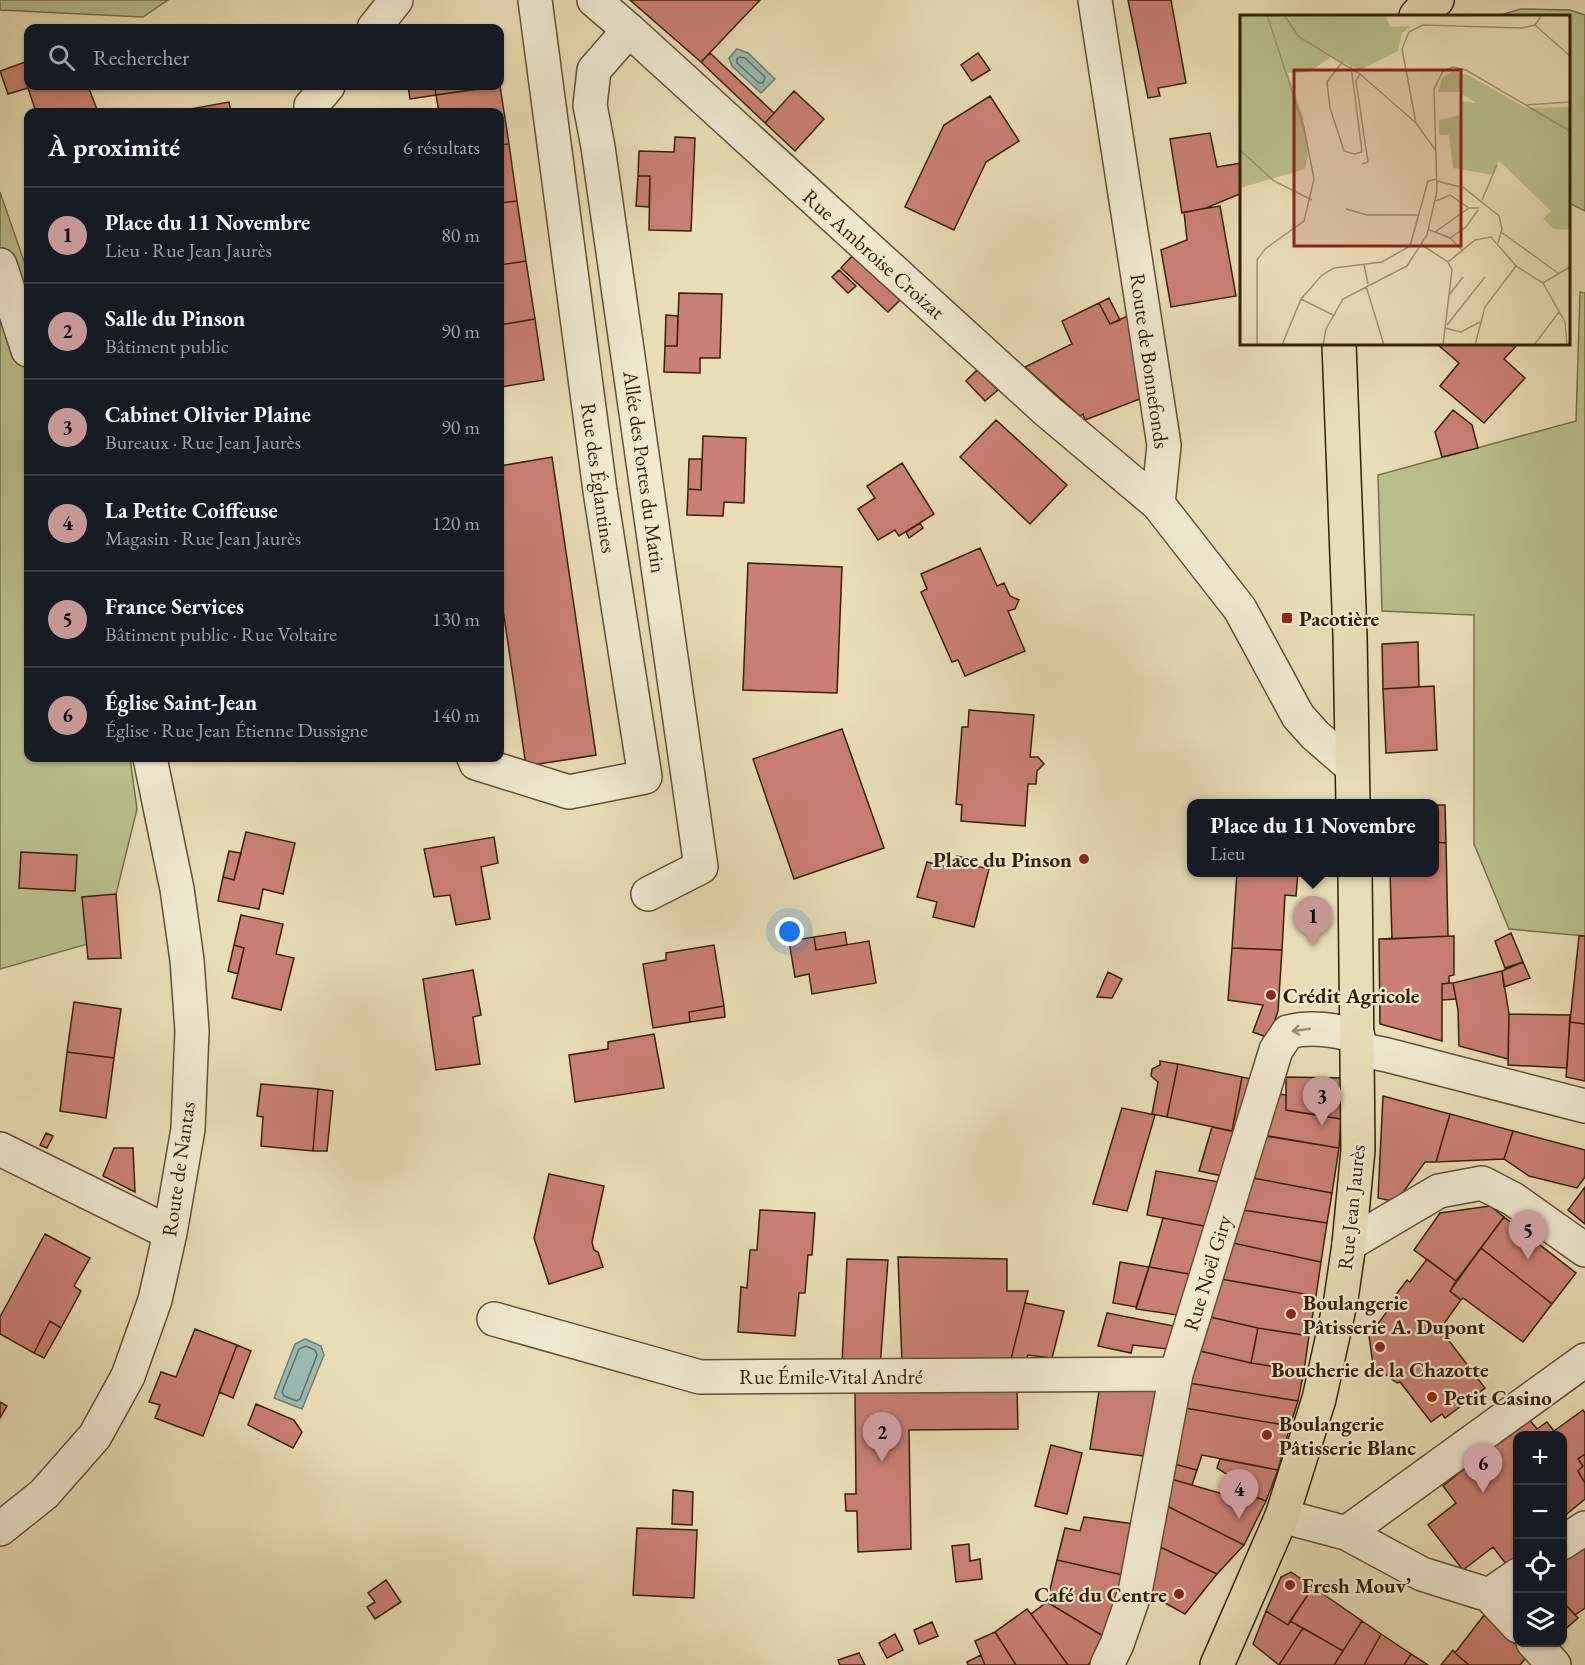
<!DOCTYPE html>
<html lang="fr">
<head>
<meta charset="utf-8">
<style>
	:root { --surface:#171b24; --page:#242831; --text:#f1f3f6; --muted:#9ea1a6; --line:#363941; --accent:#c59692 }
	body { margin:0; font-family:"EB Garamond",serif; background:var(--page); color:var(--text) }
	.controls { position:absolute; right:18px; bottom:18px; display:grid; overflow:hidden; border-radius:12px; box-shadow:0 2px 4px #0004 }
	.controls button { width:54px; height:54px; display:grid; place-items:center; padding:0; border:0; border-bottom:2px solid var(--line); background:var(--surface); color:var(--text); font:30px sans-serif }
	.you { position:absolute; left:790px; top:932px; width:21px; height:21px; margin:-15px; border:4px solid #fff; border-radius:50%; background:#1a73e8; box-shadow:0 0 0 9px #1a73e833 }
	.badge { display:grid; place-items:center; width:39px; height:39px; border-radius:50%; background:var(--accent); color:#111; font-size:20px; font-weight:700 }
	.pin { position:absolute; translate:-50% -50px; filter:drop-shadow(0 2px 3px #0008) }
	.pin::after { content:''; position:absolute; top:32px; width:21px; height:18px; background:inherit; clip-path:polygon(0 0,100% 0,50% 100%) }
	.popup { position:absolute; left:1187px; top:799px; width:252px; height:78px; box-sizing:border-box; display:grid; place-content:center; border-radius:12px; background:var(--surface); filter:drop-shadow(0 2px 4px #0005); font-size:20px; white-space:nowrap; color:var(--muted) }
	.popup b { font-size:22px; color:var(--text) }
	.popup::after { content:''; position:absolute; left:50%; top:100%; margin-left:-12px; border:12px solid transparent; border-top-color:var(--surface) }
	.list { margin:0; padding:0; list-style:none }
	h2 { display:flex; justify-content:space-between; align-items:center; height:78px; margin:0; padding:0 24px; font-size:26px }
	h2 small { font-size:20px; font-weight:400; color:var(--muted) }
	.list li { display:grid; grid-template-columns:39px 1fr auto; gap:18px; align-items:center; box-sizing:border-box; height:96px; padding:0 24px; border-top:2px solid var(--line) }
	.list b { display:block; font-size:22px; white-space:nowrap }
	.list p { margin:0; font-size:20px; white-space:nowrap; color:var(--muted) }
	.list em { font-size:20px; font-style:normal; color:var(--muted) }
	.icon { flex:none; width:33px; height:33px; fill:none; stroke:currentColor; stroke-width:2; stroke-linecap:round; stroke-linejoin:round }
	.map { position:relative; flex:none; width:1585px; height:1665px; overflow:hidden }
	.search { position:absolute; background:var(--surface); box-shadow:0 2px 4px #0004; left:24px; top:24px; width:480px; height:66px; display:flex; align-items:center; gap:15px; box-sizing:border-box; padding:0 21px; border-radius:12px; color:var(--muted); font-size:22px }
	.panel { position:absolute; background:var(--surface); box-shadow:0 2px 4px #0004; left:24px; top:108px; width:480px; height:654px; border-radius:12px }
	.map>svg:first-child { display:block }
</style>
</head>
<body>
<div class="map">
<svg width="1585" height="1665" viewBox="0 0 1585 1665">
	<rect width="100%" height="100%" fill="#e9ddb5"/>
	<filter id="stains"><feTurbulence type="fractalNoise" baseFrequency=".00333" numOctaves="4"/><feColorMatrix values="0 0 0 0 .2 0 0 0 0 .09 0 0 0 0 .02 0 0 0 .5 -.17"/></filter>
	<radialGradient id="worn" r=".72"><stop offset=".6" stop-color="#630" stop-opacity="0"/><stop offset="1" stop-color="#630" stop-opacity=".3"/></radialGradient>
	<path fill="#bac08b" stroke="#787048" stroke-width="1.5" d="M0,0H168L143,17L0,10Z
		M1521,9L1570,10L1585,15V211L1569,203L1568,16H1497Z
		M0,192L28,273V758H130L137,809L105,939L0,969Z
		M1580,292L1585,293V936L1509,929L1474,844V615L1382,611L1378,475L1576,421Z"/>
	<path fill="#99bbb4" stroke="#717d6e" stroke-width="1.5" d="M737,49L748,53L775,79L761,93L732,66L729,58Z
		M305,1339L321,1346L324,1355L302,1409L274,1398L295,1344Z"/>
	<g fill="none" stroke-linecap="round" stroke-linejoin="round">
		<path stroke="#676e5c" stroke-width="1.5" d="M740,57L745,58L765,77L763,83H759L737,63V59Z
			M306,1346L315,1350L317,1355L300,1399L297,1401L284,1396L282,1392L299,1349Z"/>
	</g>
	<path fill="#ca8173" stroke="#352104" stroke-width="1.5" d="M630,0H760L701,62Z
		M1128,0H1171L1186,83L1158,88L1160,96L1148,98Z
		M490,25L491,28H469Z
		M710,53L774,113L765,123L701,62Z
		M978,53L990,70L972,81L961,65Z
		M28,61V86H88L98,112H36L28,88L8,94L0,71Z
		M500,84V86L436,95L435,86H500Z
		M408,86H435L436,95L410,99Z
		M500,86L509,144L500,145V112H439L436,95Z
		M794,91L824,119L795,151L765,123Z
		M990,96L1019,141L986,162L954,230L905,207L944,125Z
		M229,102L231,112H174Z
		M1210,133L1217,167L1242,163V193L1206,208L1182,213L1170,139Z
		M675,137L695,138L691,231L649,230L650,176H638L639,151L674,152Z
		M509,144L517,201L500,203V145Z
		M638,176H650L649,207L636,206Z
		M517,201L526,261L500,265V203Z
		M1220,206L1236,296L1171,307L1161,250L1187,240L1184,212Z
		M852,256L900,300L888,312L841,268Z
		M526,261L535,319L500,325V265Z
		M839,270L856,286L848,293L832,277Z
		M679,293L722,294L720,358H700V373L664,372L665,346H677Z
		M1109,298L1120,320L1110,324L1099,303Z
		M1099,303L1110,324L1134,313L1145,397L1085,420L1083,414L1080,416L1025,367L1072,344L1062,321Z
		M666,315L678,316L677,346H665Z
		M535,319L544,380L500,387V325Z
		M1437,344H1518L1504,359L1525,378L1484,423L1440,386L1459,363Z
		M977,370L998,390L985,401L966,381Z
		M1453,410L1472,425L1478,448L1442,457L1435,432Z
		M996,420L1067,485L1030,524L960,457Z
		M703,436L746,438L744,503L724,502L723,516L687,515L688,489L701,490Z
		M552,457L596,755L526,766L500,589V466Z
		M689,459H702L701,490L688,489Z
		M902,463L934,514L899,536L895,530L878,540L858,509L875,498L867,486Z
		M920,523L923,528L909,538L906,532Z
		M980,548L997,586L1004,583L1010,596L1019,600L1015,609L1008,611L1025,651L965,676L958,660L952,662L921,592L927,589L921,574Z
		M748,563L842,567L837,693L743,690Z
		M1418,642L1419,687L1383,689L1382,644Z
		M1434,686L1437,750L1386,753L1383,689Z
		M969,710L1034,715L1030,757H1038L1044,764L1037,771L1036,784H1028L1025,826L961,821L962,805L956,804L962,727H968Z
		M842,729L884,848L794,879L753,759Z
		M1434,805H1445L1446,843L1434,842Z
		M246,832L295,843L283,894L263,889L259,909L218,901L223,877L234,880Z
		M494,837L498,863L481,867L490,919L456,925L450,895L434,897L424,849Z
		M1434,842L1446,843L1448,936L1392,939L1390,872H1434Z
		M229,851L241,853L234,880L223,877Z
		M21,852L77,855L75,891L19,888Z
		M957,856L974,860L972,865L956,861Z
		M948,859L989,869L974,927L933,917L937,902L917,897L927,862L946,867Z
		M1237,872H1298L1296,896L1285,895L1282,950L1232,948Z
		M116,894L121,958L88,959L82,897Z
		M241,915L283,924L276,954L294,958L281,1010L232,998L244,948L234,945Z
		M845,932L847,945L816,950L814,937Z
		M1511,933L1523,962L1505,968L1495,941Z
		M1454,936V975L1449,976V983L1442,984V1041L1380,1024L1379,939Z
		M1579,936H1585V1024L1570,1022Z
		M814,937L816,950L869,941L876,983L812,994L809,974L795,977L789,941Z
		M234,945L244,948L238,974L228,971Z
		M714,945L724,1006L689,1012L690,1022L653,1028L643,964L666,960V953Z
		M1232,948L1282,950L1278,1011L1269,1038L1253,1032L1263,1005L1228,1000Z
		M1523,962L1530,978L1504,987L1502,971Z
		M473,970L481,1015L473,1017L480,1064L436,1070L423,979Z
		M1502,971L1509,1014L1508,1059L1459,1046L1458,1010L1453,983Z
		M1108,972L1122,979L1112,998L1097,997Z
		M1449,983H1453L1456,999L1442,1000V984Z
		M74,1002L121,1009L114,1058L67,1052Z
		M724,1006L725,1017L690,1022L689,1012Z
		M1509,1014L1570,1015L1567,1068L1508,1065Z
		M1570,1022L1585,1024V1081L1566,1077Z
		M654,1034L664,1088L575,1102L569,1055L608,1049V1042Z
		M67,1052L114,1058L106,1118L60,1111Z
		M1160,1061L1178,1064L1167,1117L1152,1114L1158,1082L1151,1076L1152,1069L1160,1065Z
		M1178,1064L1242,1077L1232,1131L1167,1117Z
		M1242,1077L1251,1079L1240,1133L1232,1131Z
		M1286,1077L1342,1078L1341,1119L1286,1110Z
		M261,1084L318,1089L313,1151L261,1146L263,1117L257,1116Z
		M318,1089L333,1091L327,1151H313Z
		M1271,1093L1286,1095V1110L1341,1119L1339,1148L1262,1135Z
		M1383,1096L1450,1114L1436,1162H1425L1396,1202L1378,1198Z
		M1122,1108L1155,1115L1127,1211L1093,1204Z
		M1450,1114L1513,1131L1504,1159L1436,1162Z
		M1212,1127L1240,1133L1227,1177L1199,1171Z
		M1513,1131L1585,1150V1177L1577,1188L1529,1176L1504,1159Z
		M46,1133L53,1136L47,1148L40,1145Z
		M1265,1136L1339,1148L1332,1193L1253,1178Z
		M114,1148H133L135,1192L103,1176Z
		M1156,1171L1225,1183L1209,1227L1147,1215Z
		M549,1174L604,1186L592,1242L594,1250L598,1252L603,1267L549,1284L534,1238Z
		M1253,1178L1332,1193L1327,1223L1243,1210Z
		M1585,1187V1224L1568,1210Z
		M1490,1206L1504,1217L1456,1281L1414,1250L1440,1213Z
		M760,1210L815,1213L812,1255H808L805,1293H799L795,1336L738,1332L741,1287L747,1288L750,1250H757Z
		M1243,1210L1327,1223L1321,1262L1233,1243Z
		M1504,1217L1576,1273L1552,1304L1481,1248Z
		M1163,1218L1209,1227L1195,1275L1149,1267Z
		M45,1234L90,1258L74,1286L81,1291L61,1328L50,1321L34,1353L0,1334V1317Z
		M1233,1243L1321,1262L1316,1296L1221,1279Z
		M1481,1248L1552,1304L1523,1342L1463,1298L1461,1300L1450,1291Z
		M898,1257L1007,1259V1291H1028L1011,1359L902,1363Z
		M847,1259L888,1260L880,1367L842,1364Z
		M1427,1259L1456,1281L1450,1291L1461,1300L1440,1329L1485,1388L1445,1418L1442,1414L1431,1422L1400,1382L1397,1383L1373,1365L1369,1336L1397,1298L1395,1296L1407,1280L1410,1282Z
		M1120,1262L1149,1267L1136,1307L1113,1303Z
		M1149,1267L1195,1275L1184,1316L1136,1309Z
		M1221,1279L1316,1296L1309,1336L1258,1328L1210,1317Z
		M1025,1303L1064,1311L1052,1358L1028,1355L1027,1358L1011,1359Z
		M1107,1313L1174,1326L1168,1349L1133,1345L1131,1353L1098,1346Z
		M1210,1317L1258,1328L1251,1363L1200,1351Z
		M50,1321L61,1328L44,1358L34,1353Z
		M1258,1328L1309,1336L1304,1371L1251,1363Z
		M195,1329L237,1345L203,1436L155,1418L160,1405L149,1402L161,1372L176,1377Z
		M237,1345L251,1351L233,1398L219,1392Z
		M1200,1351L1251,1363L1304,1371L1298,1401L1189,1383Z
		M1189,1383L1298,1401L1290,1426L1185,1408Z
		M1100,1385L1165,1388L1151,1457L1090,1449Z
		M1017,1386L1018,1429L909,1430L911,1549L858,1552L857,1511H846L845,1494H856L855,1388Z
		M0,1402L7,1406L0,1418Z
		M256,1404L294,1420L302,1432L293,1448L248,1425Z
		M1185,1408L1290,1426L1278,1470L1202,1455L1197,1470L1174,1464Z
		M1583,1410L1585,1413V1454L1578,1459L1583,1466L1578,1471L1585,1483V1499L1562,1518V1436H1518V1555L1506,1564L1493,1547L1463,1570L1428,1525L1456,1503L1443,1486L1528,1418L1537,1429L1547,1422L1554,1431Z
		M1051,1445L1082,1453L1067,1514L1035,1506Z
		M1585,1454V1483L1578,1471L1583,1466L1578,1459Z
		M1220,1459L1278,1470L1266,1501L1225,1486L1228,1475L1217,1468Z
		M1174,1464L1197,1470L1192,1485L1171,1479Z
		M1171,1479L1223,1494L1225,1486L1266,1501L1244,1545L1165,1505Z
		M673,1490L693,1492L692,1525L672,1524Z
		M1165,1505L1244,1545L1217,1574L1156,1545Z
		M1084,1517L1134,1524L1123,1575L1057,1560L1065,1528L1080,1531Z
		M637,1528L697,1530L694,1598L633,1595Z
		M969,1544L970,1561L980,1559L982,1579L956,1582L952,1546Z
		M1156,1545L1217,1574L1185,1614L1145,1592Z
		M1585,1545V1608L1575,1615L1562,1601V1560Z
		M1057,1560L1123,1575L1108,1639L1047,1602Z
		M1291,1572L1313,1587L1288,1625L1266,1611L1281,1577Z
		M386,1580L401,1602L375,1619L367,1607L375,1602L368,1593Z
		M1313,1587L1362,1621L1343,1651L1290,1621Z
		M1562,1601L1578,1618L1562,1632Z
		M1047,1602L1108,1639L1088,1665H1068L1031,1614Z
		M1027,1609L1031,1614L1068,1665H1016L995,1632Z
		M1266,1611L1288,1625L1290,1621L1303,1628L1279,1665L1253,1644Z
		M1484,1615L1528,1655L1520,1665H1469L1455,1653Z
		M1362,1621L1381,1634L1364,1665H1334Z
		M932,1622L938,1636L919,1644L914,1630Z
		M1303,1628L1343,1651L1334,1665H1279Z
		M995,1632L1016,1665H985L975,1641Z
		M895,1634L903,1650L887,1658L879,1643Z
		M1381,1634L1411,1654L1404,1665H1364Z
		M1453,1650L1455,1653L1469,1665H1441Z
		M859,1653L865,1665H840L838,1660Z
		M1411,1654L1428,1665H1404Z
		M981,1655L985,1665H968L967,1662Z"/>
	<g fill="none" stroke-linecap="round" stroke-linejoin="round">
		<g stroke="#625030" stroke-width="36">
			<path id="minor" d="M594,0L629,30L1046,410L1158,504L1240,609L1298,716L1315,735L1352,767
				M1095,0L1164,445L1158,504
				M374,28L396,0
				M629,30L594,70L590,105L598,147L701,867L648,894
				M312,112L311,106L328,86
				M0,265L28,350
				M474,758L476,763L569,792L645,777L600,491L535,0
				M1358,1049L1387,1055L1585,1106
				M0,1149L170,1233
				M1349,1244L1439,1191L1482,1183L1513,1199L1585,1250
				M494,1319L700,1377L1176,1374
				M1282,1516L1346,1533L1585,1360
				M0,1529L44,1494L95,1436L128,1376L155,1300L170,1233L188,1129L192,1031L187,960L177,889L150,758
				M1346,1533L1422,1574L1489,1595L1518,1626
				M1562,1543L1585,1528
				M1489,1595L1518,1575
				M1533,1642L1554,1665
				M1107,1665L1117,1644L1135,1592L1176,1374L1276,1050L1288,1032C1312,1026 1334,1030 1358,1036"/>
		</g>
		<g stroke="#352104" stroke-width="36">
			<path id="major" d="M1416,16L1422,9L1437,0
				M1339,344L1350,636L1353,804
				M1217,1665L1282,1516L1319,1399L1341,1299L1349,1244L1358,1150L1355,872"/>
		</g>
		<use href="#minor" stroke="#f1e9cf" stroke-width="33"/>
		<use href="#major" stroke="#e9ddb5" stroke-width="33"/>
	</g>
	<defs><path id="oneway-shaft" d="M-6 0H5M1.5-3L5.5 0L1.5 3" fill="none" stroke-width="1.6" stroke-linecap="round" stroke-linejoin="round" transform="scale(1.5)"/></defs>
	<use stroke="#9c8f74" href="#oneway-shaft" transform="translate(1301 1030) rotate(172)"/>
	<g fill="#8f2418" stroke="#f1e9cf" stroke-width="2">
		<rect x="1281" y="612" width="12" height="12" rx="3"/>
		<circle cx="1084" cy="859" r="6"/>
		<circle cx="1271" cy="995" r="6"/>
		<circle cx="1291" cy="1314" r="6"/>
		<circle cx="1380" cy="1347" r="6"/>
		<circle cx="1432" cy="1397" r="6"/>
		<circle cx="1267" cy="1435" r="6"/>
		<circle cx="1290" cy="1585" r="6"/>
		<circle cx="1179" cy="1594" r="6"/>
	</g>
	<g text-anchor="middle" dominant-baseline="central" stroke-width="4.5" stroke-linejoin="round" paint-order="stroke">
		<g font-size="21" fill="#352104" stroke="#f1e9cf">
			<text transform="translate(874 254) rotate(42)">Rue Ambroise Croizat</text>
			<text transform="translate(1150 361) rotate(82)">Route de Bonnefonds</text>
			<text transform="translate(645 472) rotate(82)">Allée des Portes du Matin</text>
			<text transform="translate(599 478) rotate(82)">Rue des Églantines</text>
			<text transform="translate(178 1169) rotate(-82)">Route de Nantas</text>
			<text transform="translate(1351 1207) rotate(-84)">Rue Jean Jaurès</text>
			<text transform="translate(1207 1273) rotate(-73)">Rue Noël Giry</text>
			<text x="831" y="1376">Rue Émile-Vital André</text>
		</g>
		<g font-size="21" font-weight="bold" fill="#352104" stroke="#f1e9cf" text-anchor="start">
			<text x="1299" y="618">Pacotière</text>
			<text x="1072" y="859" text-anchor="end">Place du Pinson</text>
			<text x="1283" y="995">Crédit Agricole</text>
			<text x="1303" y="1302">Boulangerie<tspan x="1303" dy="24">Pâtisserie A. Dupont</tspan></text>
			<text x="1380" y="1369" text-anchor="middle">Boucherie de la Chazotte</text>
			<text x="1444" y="1397">Petit Casino</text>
			<text x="1279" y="1423">Boulangerie<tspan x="1279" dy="24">Pâtisserie Blanc</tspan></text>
			<text x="1302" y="1585">Fresh Mouv’</text>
			<text x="1167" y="1594" text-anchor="end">Café du Centre</text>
		</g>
	</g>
	<g transform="translate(1240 15)">
		<rect width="330" height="330" fill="#e9ddb5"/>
		<path d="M0,0H146L150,12L171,11L162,18L158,36L120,55L91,42L69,57L48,58L63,102L68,140L65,154L0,173ZM214,56L228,60L286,93L330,92V215L314,214L303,204L311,196L259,146L253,160L213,153L209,120H199V105L220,100V86L236,88L219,77H198L202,63Z" fill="#bac08b"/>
		<path fill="none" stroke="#a1926e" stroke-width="1.5" d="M44,0L59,22L120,59L176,108L196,136M295,10L330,41M103,46L87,67L90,93L104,136L114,139L122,137L111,51M120,59L116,66L128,147L122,149M285,90L330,87M176,108L162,34L169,17L183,10L282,13L295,10L302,0M0,135L34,166L72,185M197,166L224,173L259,201L262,214L258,228M242,185L257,150M196,186L210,180L229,193M106,194L127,200H178M189,215L195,217L229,193H239M195,217L210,223L223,236M261,217L318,258M210,223L226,212L238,195M182,230L208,247L235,225L251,222L276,251L303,268L325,307L327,330M170,231L188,166L197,164M124,249L128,269M303,268L330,252M126,271L144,330M209,280L223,262M61,284L93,300M207,310L245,262M205,313L221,317L240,307M17,330V245L25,234L64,206L74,164L64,113L27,0M42,330L61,284L82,260L94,253L142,247L170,231M83,330L86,314L103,284L167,251L187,220L197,176L194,74L203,56L213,52L226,55L330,116M203,330L212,255L208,247M235,330L245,292L276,251M294,330L319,297"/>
		<path fill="#8f2418" fill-opacity="0.15" stroke="#8f2418" stroke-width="3" d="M54,55H221V231H54Z"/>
		<rect width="330" height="330" fill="none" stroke="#352104" stroke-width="3"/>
	</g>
	<rect width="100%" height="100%" filter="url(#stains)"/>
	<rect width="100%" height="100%" fill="url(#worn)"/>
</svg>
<div class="controls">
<button>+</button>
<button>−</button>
<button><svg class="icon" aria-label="locate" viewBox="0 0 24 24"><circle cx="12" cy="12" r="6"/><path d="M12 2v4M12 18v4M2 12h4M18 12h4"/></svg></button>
<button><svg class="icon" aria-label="layers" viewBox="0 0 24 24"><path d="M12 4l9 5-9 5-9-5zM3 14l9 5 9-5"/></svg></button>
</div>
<div class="you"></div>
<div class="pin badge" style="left:1313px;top:946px">1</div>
<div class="popup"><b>Place du 11 Novembre</b>Lieu</div>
<div class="pin badge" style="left:882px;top:1462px">2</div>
<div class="pin badge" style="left:1322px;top:1126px">3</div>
<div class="pin badge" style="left:1239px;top:1519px">4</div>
<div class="pin badge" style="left:1528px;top:1260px">5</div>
<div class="pin badge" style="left:1483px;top:1493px">6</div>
<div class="search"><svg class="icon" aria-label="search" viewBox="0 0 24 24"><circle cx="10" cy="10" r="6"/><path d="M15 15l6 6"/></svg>Rechercher</div>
<section class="panel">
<h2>À proximité<small>6 résultats</small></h2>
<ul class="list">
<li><span class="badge">1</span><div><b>Place du 11 Novembre</b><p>Lieu · Rue Jean Jaurès</p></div><em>80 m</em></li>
<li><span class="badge">2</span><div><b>Salle du Pinson</b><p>Bâtiment public</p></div><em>90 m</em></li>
<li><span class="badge">3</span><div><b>Cabinet Olivier Plaine</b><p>Bureaux · Rue Jean Jaurès</p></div><em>90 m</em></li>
<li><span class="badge">4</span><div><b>La Petite Coiffeuse</b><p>Magasin · Rue Jean Jaurès</p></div><em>120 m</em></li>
<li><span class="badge">5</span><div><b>France Services</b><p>Bâtiment public · Rue Voltaire</p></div><em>130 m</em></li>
<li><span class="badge">6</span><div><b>Église Saint-Jean</b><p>Église · Rue Jean Étienne Dussigne</p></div><em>140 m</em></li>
</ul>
</section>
</div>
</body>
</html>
